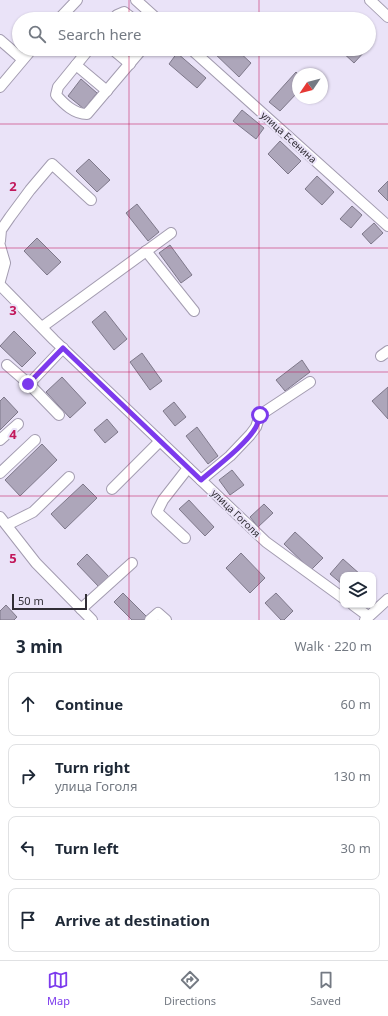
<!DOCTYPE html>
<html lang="en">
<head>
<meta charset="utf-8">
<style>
  body { margin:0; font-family:"Noto Sans",sans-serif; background:#f6f6f7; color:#1f2937 }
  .controls { position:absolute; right:12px; bottom:12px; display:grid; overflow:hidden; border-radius:8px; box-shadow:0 1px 3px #0004 }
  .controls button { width:36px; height:36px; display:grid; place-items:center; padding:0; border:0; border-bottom:1px solid #e0e1e3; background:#fff; color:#1f2937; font:20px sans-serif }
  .compass { position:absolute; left:292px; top:68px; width:36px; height:36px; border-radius:50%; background:#fff; box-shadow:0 1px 3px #0004; rotate:235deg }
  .scale { position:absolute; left:12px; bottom:10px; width:75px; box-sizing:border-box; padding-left:4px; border:2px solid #312e36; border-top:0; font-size:11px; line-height:14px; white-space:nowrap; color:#312e36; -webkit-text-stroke:3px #eae3f8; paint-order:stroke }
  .stop { position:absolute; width:12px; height:12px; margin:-9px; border:3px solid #7c3aed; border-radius:50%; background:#fff }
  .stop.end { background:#7c3aed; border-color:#fff; box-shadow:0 1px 4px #0008 }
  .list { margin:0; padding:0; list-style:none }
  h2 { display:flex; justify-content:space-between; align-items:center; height:52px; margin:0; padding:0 16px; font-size:17px }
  h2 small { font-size:13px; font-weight:400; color:#747a83 }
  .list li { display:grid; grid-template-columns:26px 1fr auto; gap:12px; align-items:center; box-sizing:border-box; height:64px; margin:0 8px 8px; padding:0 8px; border:1px solid #e0e1e3; border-radius:8px }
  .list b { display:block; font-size:15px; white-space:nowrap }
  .list p { margin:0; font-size:13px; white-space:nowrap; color:#747a83 }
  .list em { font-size:13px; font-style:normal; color:#747a83 }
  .icon { flex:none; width:22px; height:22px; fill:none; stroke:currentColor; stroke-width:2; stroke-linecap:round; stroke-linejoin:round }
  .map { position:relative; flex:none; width:388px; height:620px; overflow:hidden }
  .search { position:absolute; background:#fff; box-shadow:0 1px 3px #0004; left:12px; right:12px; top:12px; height:44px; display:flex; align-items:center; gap:10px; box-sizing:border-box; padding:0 14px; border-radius:22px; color:#747a83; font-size:15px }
  .sheet { height:340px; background:#fff }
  nav { display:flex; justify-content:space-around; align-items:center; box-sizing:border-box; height:56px; border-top:1px solid #e0e1e3; background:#fff; font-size:11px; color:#747a83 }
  nav a { display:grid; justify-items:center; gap:2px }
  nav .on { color:#7c3aed }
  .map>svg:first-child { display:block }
  .building { fill:#ada6ba; stroke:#7e788a }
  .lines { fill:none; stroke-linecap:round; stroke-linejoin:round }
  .minor-casing { stroke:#a39cb0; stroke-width:12 }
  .minor { stroke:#fff; stroke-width:10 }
  .route { stroke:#7c3aed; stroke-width:5 }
  .grid { fill:none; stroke:#c2185b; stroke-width:1; stroke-opacity:0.55 }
  .labels { text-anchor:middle; stroke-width:4; stroke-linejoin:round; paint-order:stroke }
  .street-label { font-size:10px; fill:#312e36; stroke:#eae3f8 }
  .grid-label { font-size:13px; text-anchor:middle; font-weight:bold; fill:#c2185b; stroke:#eae3f8; stroke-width:4; stroke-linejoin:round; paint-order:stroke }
</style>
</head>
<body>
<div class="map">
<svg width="388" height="620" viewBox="0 0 388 620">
  <rect width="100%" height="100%" fill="#eae3f8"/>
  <g class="building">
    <path d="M210,49H236L251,63L239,77Z"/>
    <path d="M339,49H365L366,50L354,63Z"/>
    <path d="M177,53L206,78L197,88L169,64Z"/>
    <path d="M296,72L298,74V92L280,111L269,102Z"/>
    <path d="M81,79L97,93L84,109L68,96Z"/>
    <path d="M242,110L264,128L256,139L233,121Z"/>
    <path d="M280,141L301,161L288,174L268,154Z"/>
    <path d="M89,159L110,180L97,192L76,171Z"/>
    <path d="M317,176L334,192L322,205L305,189Z"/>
    <path d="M388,181V201L378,191Z"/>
    <path d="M137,204L159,232L148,241L126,213Z"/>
    <path d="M352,206L362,215L351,228L340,219Z"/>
    <path d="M374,223L383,233L371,244L362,234Z"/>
    <path d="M37,238L61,262L47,275L24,251Z"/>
    <path d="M170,245L192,275L181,283L159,253Z"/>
    <path d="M105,311L127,339L114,350L92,322Z"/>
    <path d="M14,331L36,353L22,367L0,346Z"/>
    <path d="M142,353L162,381L150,390L130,362Z"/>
    <path d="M302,360L310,372L285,391L276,380Z"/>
    <path d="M62,377L86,403L70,418L46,392Z"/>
    <path d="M388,387V419L372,401Z"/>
    <path d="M4,397L18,412L0,430V401Z"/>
    <path d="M174,402L186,417L175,426L163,411Z"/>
    <path d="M107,419L118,432L105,443L94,430Z"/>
    <path d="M197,427L218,456L208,464L186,436Z"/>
    <path d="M42,444L57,460L20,496L5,480Z"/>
    <path d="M232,470L244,485L230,495L219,480Z"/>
    <path d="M83,484L97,498L65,529L51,514Z"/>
    <path d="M189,500L214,527L205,536L179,509Z"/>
    <path d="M264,504L273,513L258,527L250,517Z"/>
    <path d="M295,532L323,558L311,570L284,544Z"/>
    <path d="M241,553L265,578L250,593L226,568Z"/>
    <path d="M87,554L109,577L99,587L77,564Z"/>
    <path d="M343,559L361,575H343V585L330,574Z"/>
    <path d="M123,593L147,617L144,620H132L114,602Z"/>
    <path d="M276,593L293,611L284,620H281L265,603Z"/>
    <path d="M6,605L17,617L14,620H0V611Z"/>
  </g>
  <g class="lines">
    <g class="minor-casing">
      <g id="minor">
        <path d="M136,0L157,19"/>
        <path d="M370,0L388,17"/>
        <path d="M59,19L77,0"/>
        <path d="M113,19L117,15L124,12L133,19"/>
        <path d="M0,40L22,59"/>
        <path d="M89,49L58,87L56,95C64,104 74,114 87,114L142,49"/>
        <path d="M112,49L130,64"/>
        <path d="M191,49L388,226"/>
        <path d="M76,65L107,91"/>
        <path d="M0,87L32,49"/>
        <path d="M0,241L1,230L10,217L30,190L52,164L91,200"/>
        <path d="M0,246L5,263L0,281"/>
        <path d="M146,251L194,311"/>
        <path d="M0,285L54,340L266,542L343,598"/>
        <path d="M42,327L171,233"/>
        <path d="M381,356L388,351"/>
        <path d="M7,365L29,384L63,348"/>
        <path d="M29,384L59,415"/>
        <path d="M0,440L18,424"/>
        <path d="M0,473L35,440"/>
        <path d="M201,480L230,456L250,435L256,427L260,415L310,382"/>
        <path d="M112,489L160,441"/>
        <path d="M0,517L36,563L92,620"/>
        <path d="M7,525L33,512L69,477"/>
        <path d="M185,538L157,512L163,500L188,468"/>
        <path d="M353,605L368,616"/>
        <path d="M81,609L132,563"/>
        <path d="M150,620L158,613L166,620"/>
        <path d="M365,620L388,599"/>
      </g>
    </g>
    <use href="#minor" class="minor"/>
  </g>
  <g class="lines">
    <path class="route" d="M28,384L63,348L201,480C216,467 247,444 256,427C258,423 259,419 260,415"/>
  </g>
  <path class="grid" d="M129,0V19M259,0V19M129,49V620M259,49V620M0,124H388M0,248H388M0,372H388M0,496H388"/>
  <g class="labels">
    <g class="street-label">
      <text transform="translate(289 137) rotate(42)" y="4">улица Есенина</text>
      <text transform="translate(236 513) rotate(44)" y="4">улица Гоголя</text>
    </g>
  </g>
  <g class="grid-label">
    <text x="13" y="191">2</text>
    <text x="13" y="315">3</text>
    <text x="13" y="439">4</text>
    <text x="13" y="563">5</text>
  </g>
</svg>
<div class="controls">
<button><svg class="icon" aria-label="layers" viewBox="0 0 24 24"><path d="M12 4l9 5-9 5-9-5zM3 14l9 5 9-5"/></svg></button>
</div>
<svg class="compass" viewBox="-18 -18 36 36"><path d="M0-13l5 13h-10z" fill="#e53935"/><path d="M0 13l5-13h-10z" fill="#747a83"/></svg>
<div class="scale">50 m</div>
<div class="stop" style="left:260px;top:415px"></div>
<div class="stop end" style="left:28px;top:384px"></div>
<div class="search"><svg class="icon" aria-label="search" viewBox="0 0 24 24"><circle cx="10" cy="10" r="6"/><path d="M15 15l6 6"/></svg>Search here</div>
</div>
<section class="sheet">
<h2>3 min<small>Walk · 220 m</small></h2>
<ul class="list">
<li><svg class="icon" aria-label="ahead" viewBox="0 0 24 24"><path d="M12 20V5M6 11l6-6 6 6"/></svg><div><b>Continue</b></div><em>60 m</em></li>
<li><svg class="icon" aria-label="right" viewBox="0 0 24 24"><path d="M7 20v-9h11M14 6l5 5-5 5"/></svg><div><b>Turn right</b><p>улица Гоголя</p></div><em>130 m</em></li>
<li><svg class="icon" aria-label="left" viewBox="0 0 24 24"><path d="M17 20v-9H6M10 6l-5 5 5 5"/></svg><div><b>Turn left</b></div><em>30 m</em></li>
<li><svg class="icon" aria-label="arrive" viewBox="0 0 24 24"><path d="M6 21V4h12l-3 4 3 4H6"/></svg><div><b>Arrive at destination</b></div></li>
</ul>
</section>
<nav>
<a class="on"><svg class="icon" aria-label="map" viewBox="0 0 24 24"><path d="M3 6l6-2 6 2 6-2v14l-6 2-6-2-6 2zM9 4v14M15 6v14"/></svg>Map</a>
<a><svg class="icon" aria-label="directions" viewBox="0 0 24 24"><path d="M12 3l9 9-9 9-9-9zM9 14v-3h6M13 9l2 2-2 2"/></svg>Directions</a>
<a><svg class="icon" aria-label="saved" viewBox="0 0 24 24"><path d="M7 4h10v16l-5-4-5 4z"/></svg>Saved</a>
</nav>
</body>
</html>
